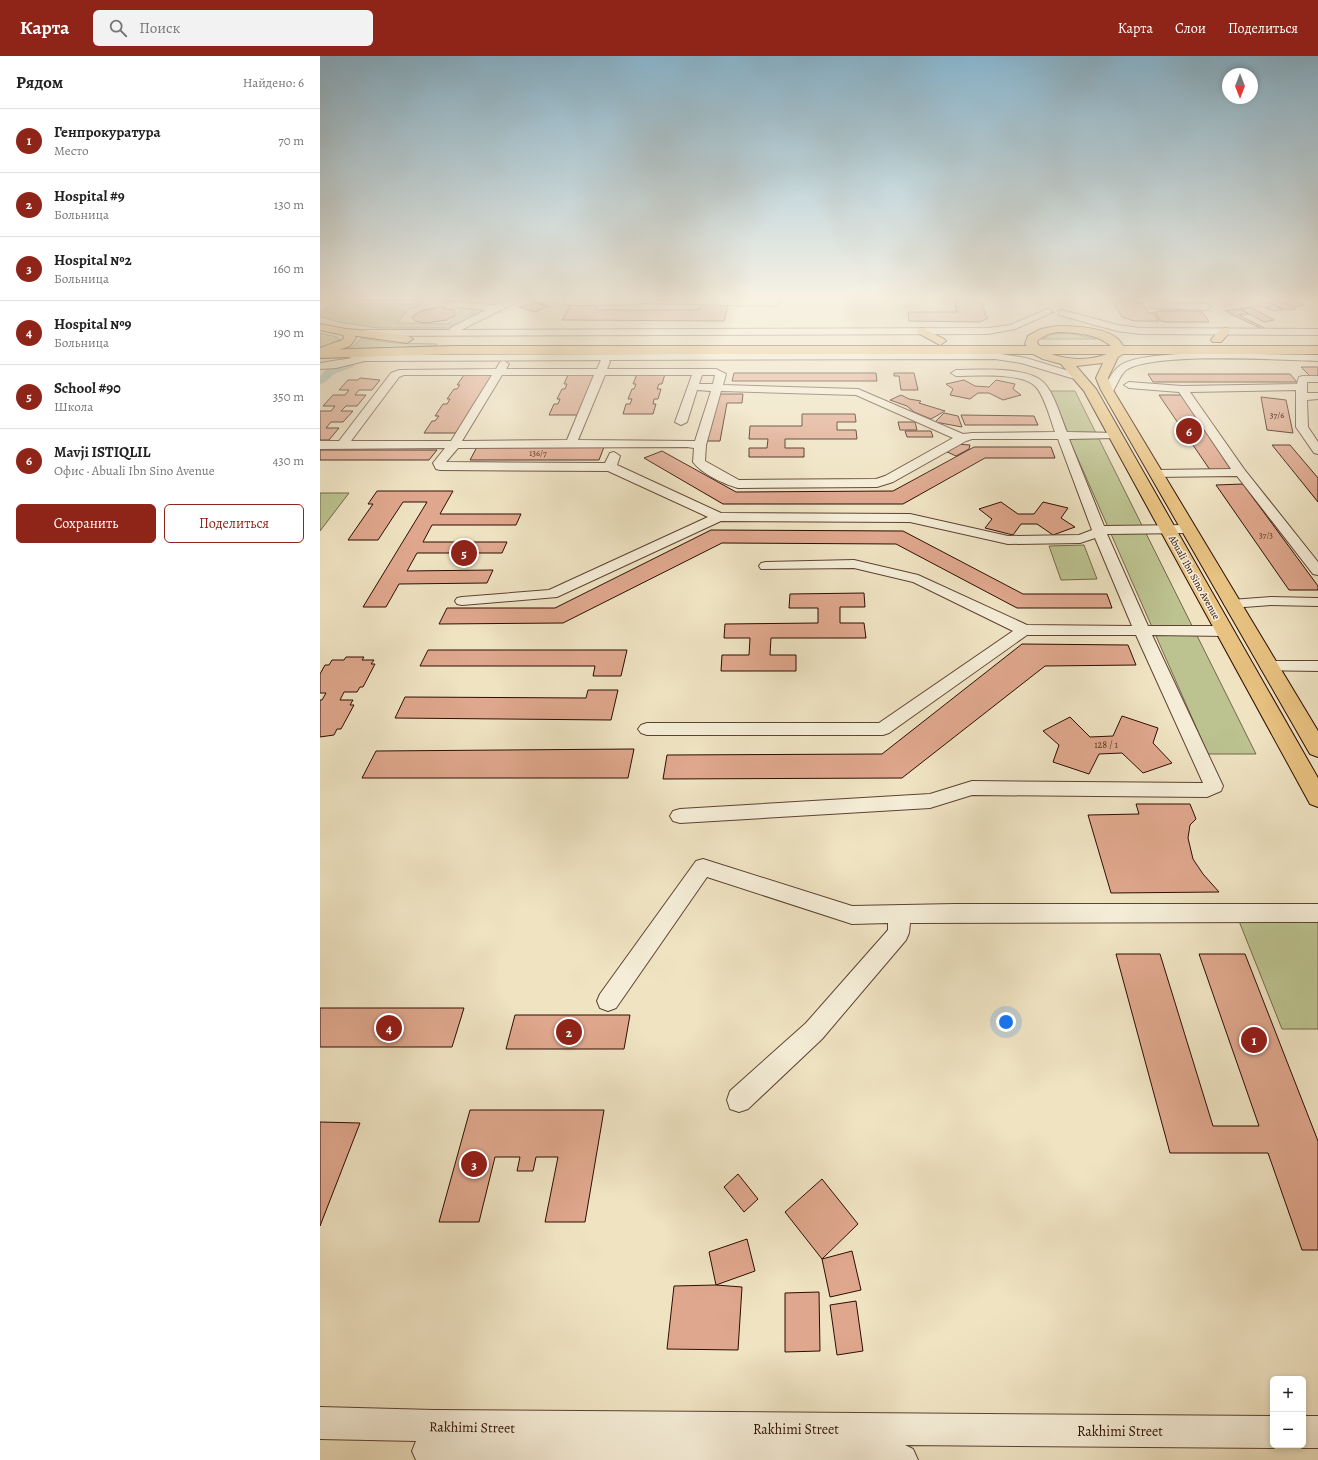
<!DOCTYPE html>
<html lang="ru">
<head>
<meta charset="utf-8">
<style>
  body { margin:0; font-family:Alegreya,serif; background:#f2f2f2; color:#222 }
  .controls { position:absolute; right:12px; bottom:12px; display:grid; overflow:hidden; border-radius:6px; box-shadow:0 2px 6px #0003 }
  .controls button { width:36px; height:36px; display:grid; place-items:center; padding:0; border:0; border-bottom:1px solid #e0e0e0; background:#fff; color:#222; font:20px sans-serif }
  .compass { position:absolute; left:902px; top:12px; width:36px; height:36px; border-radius:50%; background:#fff; box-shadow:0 2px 6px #0003; rotate:180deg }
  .you { position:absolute; left:686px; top:966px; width:14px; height:14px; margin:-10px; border:3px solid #fff; border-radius:50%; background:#1a73e8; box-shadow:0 0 0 6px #1a73e833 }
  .badge { display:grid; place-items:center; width:26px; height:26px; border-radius:50%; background:#8f2418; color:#fff; font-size:13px; font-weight:700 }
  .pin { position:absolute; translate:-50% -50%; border:2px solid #fff; box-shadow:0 1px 4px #0006 }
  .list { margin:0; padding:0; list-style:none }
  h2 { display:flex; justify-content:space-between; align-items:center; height:52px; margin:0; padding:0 16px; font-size:17px }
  h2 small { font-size:13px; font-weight:400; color:#767676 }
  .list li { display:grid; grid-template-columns:26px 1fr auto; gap:12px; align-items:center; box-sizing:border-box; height:64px; padding:0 16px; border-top:1px solid #e0e0e0 }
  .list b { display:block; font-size:15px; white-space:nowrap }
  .list p { margin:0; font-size:13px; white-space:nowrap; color:#767676 }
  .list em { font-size:13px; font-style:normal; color:#767676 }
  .actions { display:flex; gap:8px; padding:12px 16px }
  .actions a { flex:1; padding:9px 0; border:1px solid #8f2418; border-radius:6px; text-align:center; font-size:14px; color:#8f2418 }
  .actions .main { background:#8f2418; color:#fff }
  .icon { flex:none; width:22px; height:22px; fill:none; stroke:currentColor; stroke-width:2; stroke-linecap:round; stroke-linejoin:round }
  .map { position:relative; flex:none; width:998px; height:1404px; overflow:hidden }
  header { display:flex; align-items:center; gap:24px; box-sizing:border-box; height:56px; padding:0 20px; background:#8f2418; color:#fff }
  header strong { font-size:19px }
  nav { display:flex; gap:22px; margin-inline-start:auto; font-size:14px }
  .search { width:280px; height:36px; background:#f2f2f2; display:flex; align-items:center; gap:10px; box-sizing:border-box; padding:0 14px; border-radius:6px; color:#767676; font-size:15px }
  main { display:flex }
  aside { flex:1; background:#fff }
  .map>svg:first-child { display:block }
  .green { fill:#bcc390; stroke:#756849 }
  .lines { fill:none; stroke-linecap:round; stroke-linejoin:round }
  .canal { fill:#9abeb2; fill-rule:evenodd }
  .building { fill:#dfa78d; stroke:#2e0d02 }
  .minor-casing { stroke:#5e4232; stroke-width:2 }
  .major-casing { stroke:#2e0d02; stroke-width:2 }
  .highway-casing { stroke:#2e0d02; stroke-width:2 }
  .minor { fill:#f5edd7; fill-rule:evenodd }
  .major { fill:#e8c281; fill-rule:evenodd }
  .highway { fill:#e8c281; fill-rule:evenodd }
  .labels { text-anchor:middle; stroke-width:3.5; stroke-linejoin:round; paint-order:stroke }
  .far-number-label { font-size:9px; fill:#5a3425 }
  .far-street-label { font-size:10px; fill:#2e0d02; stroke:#f5edd7 }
  .number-label { font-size:10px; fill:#5a3425 }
  .near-street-label { font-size:14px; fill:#2e0d02; stroke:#f5edd7 }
</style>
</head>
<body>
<header>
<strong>Карта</strong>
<div class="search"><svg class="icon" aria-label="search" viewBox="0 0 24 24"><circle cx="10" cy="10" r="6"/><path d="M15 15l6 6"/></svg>Поиск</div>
<nav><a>Карта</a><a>Слои</a><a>Поделиться</a></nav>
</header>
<main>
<aside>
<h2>Рядом<small>Найдено: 6</small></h2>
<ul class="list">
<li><span class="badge">1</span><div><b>Генпрокуратура</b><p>Место</p></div><em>70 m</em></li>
<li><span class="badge">2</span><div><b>Hospital #9</b><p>Больница</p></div><em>130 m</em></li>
<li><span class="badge">3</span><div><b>Hospital №2</b><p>Больница</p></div><em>160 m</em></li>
<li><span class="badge">4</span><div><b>Hospital №9</b><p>Больница</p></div><em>190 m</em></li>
<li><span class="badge">5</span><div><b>School #90</b><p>Школа</p></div><em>350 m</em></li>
<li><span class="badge">6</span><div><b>Mavji ISTIQLIL</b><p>Офис · Abuali Ibn Sino Avenue</p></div><em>430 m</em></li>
</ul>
<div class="actions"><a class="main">Сохранить</a><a>Поделиться</a></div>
</aside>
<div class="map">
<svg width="998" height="1404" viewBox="0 0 998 1404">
  <rect width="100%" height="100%" fill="#efe3c2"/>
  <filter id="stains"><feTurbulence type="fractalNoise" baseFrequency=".005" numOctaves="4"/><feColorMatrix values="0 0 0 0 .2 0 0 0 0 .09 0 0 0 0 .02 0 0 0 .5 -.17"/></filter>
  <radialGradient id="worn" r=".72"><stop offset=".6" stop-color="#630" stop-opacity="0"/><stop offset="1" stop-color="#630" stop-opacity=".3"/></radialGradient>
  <g class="green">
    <path d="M16,244H33L30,248H101L99,251L89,253L77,267L128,268L142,252L171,253L129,272H59L23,267L1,261V257Z"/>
    <path d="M0,277L17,281L20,284L16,289L0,293Z"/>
    <path d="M750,277L776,283H722L733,278Z"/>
    <path d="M41,282L73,287L117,288L116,290L26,294L34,290Z"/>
    <path d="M728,335H755L936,698H888Z"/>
    <path d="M0,437H29L0,475Z"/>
    <path d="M764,489L777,523L741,524L729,490Z"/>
    <path d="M919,865H998V973H962Z"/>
  </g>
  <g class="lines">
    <g class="canal">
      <path d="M174,244H185L129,276H123L121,274Z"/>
      <path d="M29,306L34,309L33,311L14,318L4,327L0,328V320L6,314Z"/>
    </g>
  </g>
  <g class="building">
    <path d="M38,244H151L129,245L123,252L134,254L135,259L127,264L106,267L95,265L92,261L103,254L116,252L122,245Z"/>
    <path d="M634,244H659L661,248H663V254H665V259L668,262L660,266L589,265L588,256H637Z"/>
    <path d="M959,245L976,253L967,254L950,247Z"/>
    <path d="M973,245L984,249L976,251L965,247Z"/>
    <path d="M793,246H821L829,257H834L839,265H814L802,261Z"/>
    <path d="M216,247L228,250L215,256L199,251Z"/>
    <path d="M252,247H278L275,254H379L381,248H408L404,265L242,264Z"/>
    <path d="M954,249L963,254L954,255L945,251Z"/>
    <path d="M930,251L954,264L944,266L920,253Z"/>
    <path d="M919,253L929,258L919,259L946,273H942L905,255Z"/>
    <path d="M837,255H880L884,258L889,266H845L841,265L835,256H838Z"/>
    <path d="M981,311H998V320H990Z"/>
    <path d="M414,317H556L557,325H412Z"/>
    <path d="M574,317H594L598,334H581L579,320H574Z"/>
    <path d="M317,318H345L342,328H339L337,333H341L338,343H334L333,348H336L333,358H303L306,348H310L312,343H308L312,333H314L316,328H313Z"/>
    <path d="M828,318H970L977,326H833Z"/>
    <path d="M144,319H176L140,377H104L112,365H115L119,360H115L123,348H127L130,343H127L134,333H137L140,329H137Z"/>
    <path d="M248,319H278L267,343H264L262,348H265L261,359H229L234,348H238L240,343H237L242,333H245L247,328H244Z"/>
    <path d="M40,322L60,324L52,334H39L35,339H46L37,350H26L21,355H33L23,366H11L6,372H19L9,384H0V355H11L15,350H3L13,339H25L29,334H19L28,324H38Z"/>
    <path d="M644,324L655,330L669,331L676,324L695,328L693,333L701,339L683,344L669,337H658L650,343L630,339L633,333L626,328Z"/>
    <path d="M396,338H423L422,347H407L400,385H387Z"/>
    <path d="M581,339L589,343L601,345L599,347L625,355L611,363L594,356L587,350L570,344Z"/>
    <path d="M839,339H861L915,413L890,414Z"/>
    <path d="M941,341L966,344L973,377L947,374Z"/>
    <path d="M624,357L638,360L642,371L615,366Z"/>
    <path d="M482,358H535L536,366H517V374H536L537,383H465V392H484V401H429V392H447L448,383H429L430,370H482Z"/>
    <path d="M641,359L714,360L718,369H645Z"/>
    <path d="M578,366H595L597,374H580Z"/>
    <path d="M585,375H611L613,381H587Z"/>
    <path d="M634,388L650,389L649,393L636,400L623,394Z"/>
    <path d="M952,389H970L998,422V446Z"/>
    <path d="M157,391H284L279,404H150Z"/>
    <path d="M654,391H731L735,402H665L583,448H403L324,402L342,395L416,436L573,435Z"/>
    <path d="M0,394H117L109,404H0Z"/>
    <path d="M923,428L998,530V534H969L896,429Z"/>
    <path d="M57,435H133L120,458H201L196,469H112L103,486H187L182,497H97L87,515L173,514L167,527L79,528L66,551H43L107,446H83L58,484H28L53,448H48Z"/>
    <path d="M681,446L698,458H714L723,446L748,452L741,462L755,471L733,479L717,468H701L693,479L665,472L672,463L659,453Z"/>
    <path d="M391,474L583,475L703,538H787L792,552H697L576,488L402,487L243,567L119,568L127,552H235Z"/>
    <path d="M544,537L545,551H520V567H544L546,582H451L450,599H476V615H401L402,599H429L430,582H404L405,568L498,567V552H469L470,538Z"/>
    <path d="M702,588L808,589L816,609L725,610L582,722L343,723L347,699L562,698Z"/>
    <path d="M108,594H307L301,620H273L275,610H100Z"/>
    <path d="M26,601H44L42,604H54L51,608H55L43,631H40L37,636H24L20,644H33L30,649H34L21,673H17L14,679L0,681V644H2L6,637H0V618L5,609H9L12,604H24Z"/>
    <path d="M268,634H298L291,664L75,662L85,641L266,642Z"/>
    <path d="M802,660L838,672L833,687L852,707L823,717L802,697L779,698L769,718L733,706L739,689L723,675L750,661L770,681L793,680Z"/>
    <path d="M314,693L308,722H42L56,695Z"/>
    <path d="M816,748H870L876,763L870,769L868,782L873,803L883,818L899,836L791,837L768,759L819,758Z"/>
    <path d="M796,898H840L893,1070H939L879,898H925L998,1085V1194H982L948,1097H850Z"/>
    <path d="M0,952H144L132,991H0Z"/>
    <path d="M195,959H310L304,993H186Z"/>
    <path d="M150,1054H284L265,1166H225L238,1101H216L213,1115H197L200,1101H175L159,1166H119Z"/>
    <path d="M0,1066L40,1067L0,1170Z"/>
    <path d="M418,1118L438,1143L424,1156L404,1131Z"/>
    <path d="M502,1123L538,1168L502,1203L465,1156Z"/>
    <path d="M427,1183L435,1215L396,1229L389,1196Z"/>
    <path d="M532,1195L541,1234L510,1241L502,1203Z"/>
    <path d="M396,1229L422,1231L418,1294L347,1293L354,1230Z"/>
    <path d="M499,1236L500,1295L465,1296V1237Z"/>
    <path d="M536,1245L543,1295L517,1299L510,1249Z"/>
  </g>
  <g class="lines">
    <g class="minor-casing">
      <g id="minor">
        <path d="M188,244H201L141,274L668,272L690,269L725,254L728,253L733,256L695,273L668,278L44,280L39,277L44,274H129L132,271L166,254L135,251L131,248L132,246L175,249Z"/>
        <path d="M244,244H455L461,247L457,250L321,247L304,249H247L244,248Z"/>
        <path d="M833,247L887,248L891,251L887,254L830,252V248Z"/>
        <path d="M742,254L798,269L820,272L998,273V279L820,278L797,275L739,259V255Z"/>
        <path d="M23,294L44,299L675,297L706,302L762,319L763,321L762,323L758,324L701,307L675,303L289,304L290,306L287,313H396L406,318L403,329L538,333L643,378L652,377L735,376C731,365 724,338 715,330C700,316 656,320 636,320L631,317L636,314C658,314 706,310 723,326C734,336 741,362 747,376L800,377L802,379L800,381L796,382L749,383L784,470L868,469L873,470L875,473L873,476L868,477L787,478L828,570H905L910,572L913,575L910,578L905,580L832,579L903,730L901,735L887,741L652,739L610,752L360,767L353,765L350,760L353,755L360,753L610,738L652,725L883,727L816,579H707L569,677L563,679H327L321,677L318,673L321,669L327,667H559L693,575L593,526L534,512L441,513L439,510L441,507L446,506L534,504L598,519L707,569L812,570L775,482L760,487L688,488L590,466L401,465L237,541L142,549L137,548L135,545L137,542L142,541L229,534L388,461L288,415L120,414L116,413L113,407L125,392L0,393V385H19L71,317L79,314L176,313L180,306L184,305L189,308L186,313H277L281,304L45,305L16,312L0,313V307L32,302L20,299L18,297ZM84,319H172L131,385H31L79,321ZM182,319H274L247,384L142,385ZM285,319H372L355,366L361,369L367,366L377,334L391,335L375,385L258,384ZM382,319H395L393,328H379ZM401,335L536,339L633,382L565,420L556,423L419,424L385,405L386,389ZM652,383H738L772,474L759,479L688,480L590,458L401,457L297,409L300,400L294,396L290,397L285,407L126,406L138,392L367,391L374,392L373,406C382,418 404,428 418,432L557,431L573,426L646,385Z"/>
        <path d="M872,297L998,299V305C960,304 834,296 806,314C800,319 796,331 792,337L788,338L783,335C787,327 791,317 798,311C812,299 853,299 872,297Z"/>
        <path d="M983,320H998V326H987V337H998V343L987,344L988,371L998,386V398L994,397L976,371V334L870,336L924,413L998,506V519L993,518L917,420L832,421L830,418L832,415L836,414L911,413L859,336L809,332L804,329L809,326L862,330L977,328L979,321Z"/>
        <path d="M951,541L998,542V550L951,549L911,552L906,551L904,548L906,545L911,544Z"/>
        <path d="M948,605H998V615L942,614L940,610L942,606Z"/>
        <path d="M383,803L532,850L635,848H998V866L590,867L589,877L586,884L502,983L428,1053L419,1056L410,1053L407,1044L410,1035L486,967L568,874V867L532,868L387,821L296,952L288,955L280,952L277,945L280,938L376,805Z"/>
        <path d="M0,1351L114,1354L953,1360V1389H960L953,1392L585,1389L593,1393L598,1404H96L92,1395L96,1385L0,1383Z"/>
        <path d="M983,1360H998V1392H983L976,1389H983Z"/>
      </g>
    </g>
    <g class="major-casing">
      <g id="major">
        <path d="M737,270C755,270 795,271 803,290H998V298H803L798,301L788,322L793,334L998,675V701L990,698L781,334L776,322L783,307L756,310L776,333L998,722V751L990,748L764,335L741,308L723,303L713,298H133L0,302V294L133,290H707L705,288L708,280L721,273ZM737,276C756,277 776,277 791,290H720L717,287L718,284L728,278ZM731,298H787C770,305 747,304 731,298Z"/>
        <path d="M602,272L624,283L626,285L620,289L598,277L596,275L598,273Z"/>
        <path d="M905,272L909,273L911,275L901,286H893L891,284C895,279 899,273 905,272Z"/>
        <path d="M27,273L87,279L93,283L87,287L23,278L21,276Z"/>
      </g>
    </g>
    <g class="highway-casing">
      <path id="highway" d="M0,268L31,274L36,282L30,290L0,300V292L22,284L24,282L23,279L0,274Z"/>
    </g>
    <use href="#minor" class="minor"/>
    <use href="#major" class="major"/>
    <use href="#highway" class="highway"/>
  </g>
  <linearGradient id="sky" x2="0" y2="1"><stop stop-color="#89b8d2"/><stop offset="0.55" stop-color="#f8f2e4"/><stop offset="1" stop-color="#f8f2e4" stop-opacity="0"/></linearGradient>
  <rect width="998" height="441" fill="url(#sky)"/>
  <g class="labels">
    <g class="far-number-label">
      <text x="957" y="362">37/6</text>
      <text x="218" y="400">136/7</text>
      <text x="946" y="482">37/3</text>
    </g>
    <g class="far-street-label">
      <text transform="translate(875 521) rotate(61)" y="4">Abuali Ibn Sino Avenue</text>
    </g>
    <g class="number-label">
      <text x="786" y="692">128 / 1</text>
    </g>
    <g class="near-street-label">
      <text transform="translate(152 1371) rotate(1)" y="5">Rakhimi Street</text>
      <text x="476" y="1378">Rakhimi Street</text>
      <text x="800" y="1380">Rakhimi Street</text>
    </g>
  </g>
  <rect width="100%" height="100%" filter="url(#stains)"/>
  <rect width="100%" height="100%" fill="url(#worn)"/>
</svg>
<div class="controls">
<button>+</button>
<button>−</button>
</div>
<svg class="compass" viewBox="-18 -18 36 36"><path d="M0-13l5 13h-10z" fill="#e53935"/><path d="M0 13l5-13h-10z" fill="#767676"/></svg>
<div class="you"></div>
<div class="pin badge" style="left:934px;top:984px">1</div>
<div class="pin badge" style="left:249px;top:976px">2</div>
<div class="pin badge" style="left:154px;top:1108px">3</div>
<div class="pin badge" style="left:69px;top:972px">4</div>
<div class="pin badge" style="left:144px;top:497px">5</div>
<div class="pin badge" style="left:869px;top:375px">6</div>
</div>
</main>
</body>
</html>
